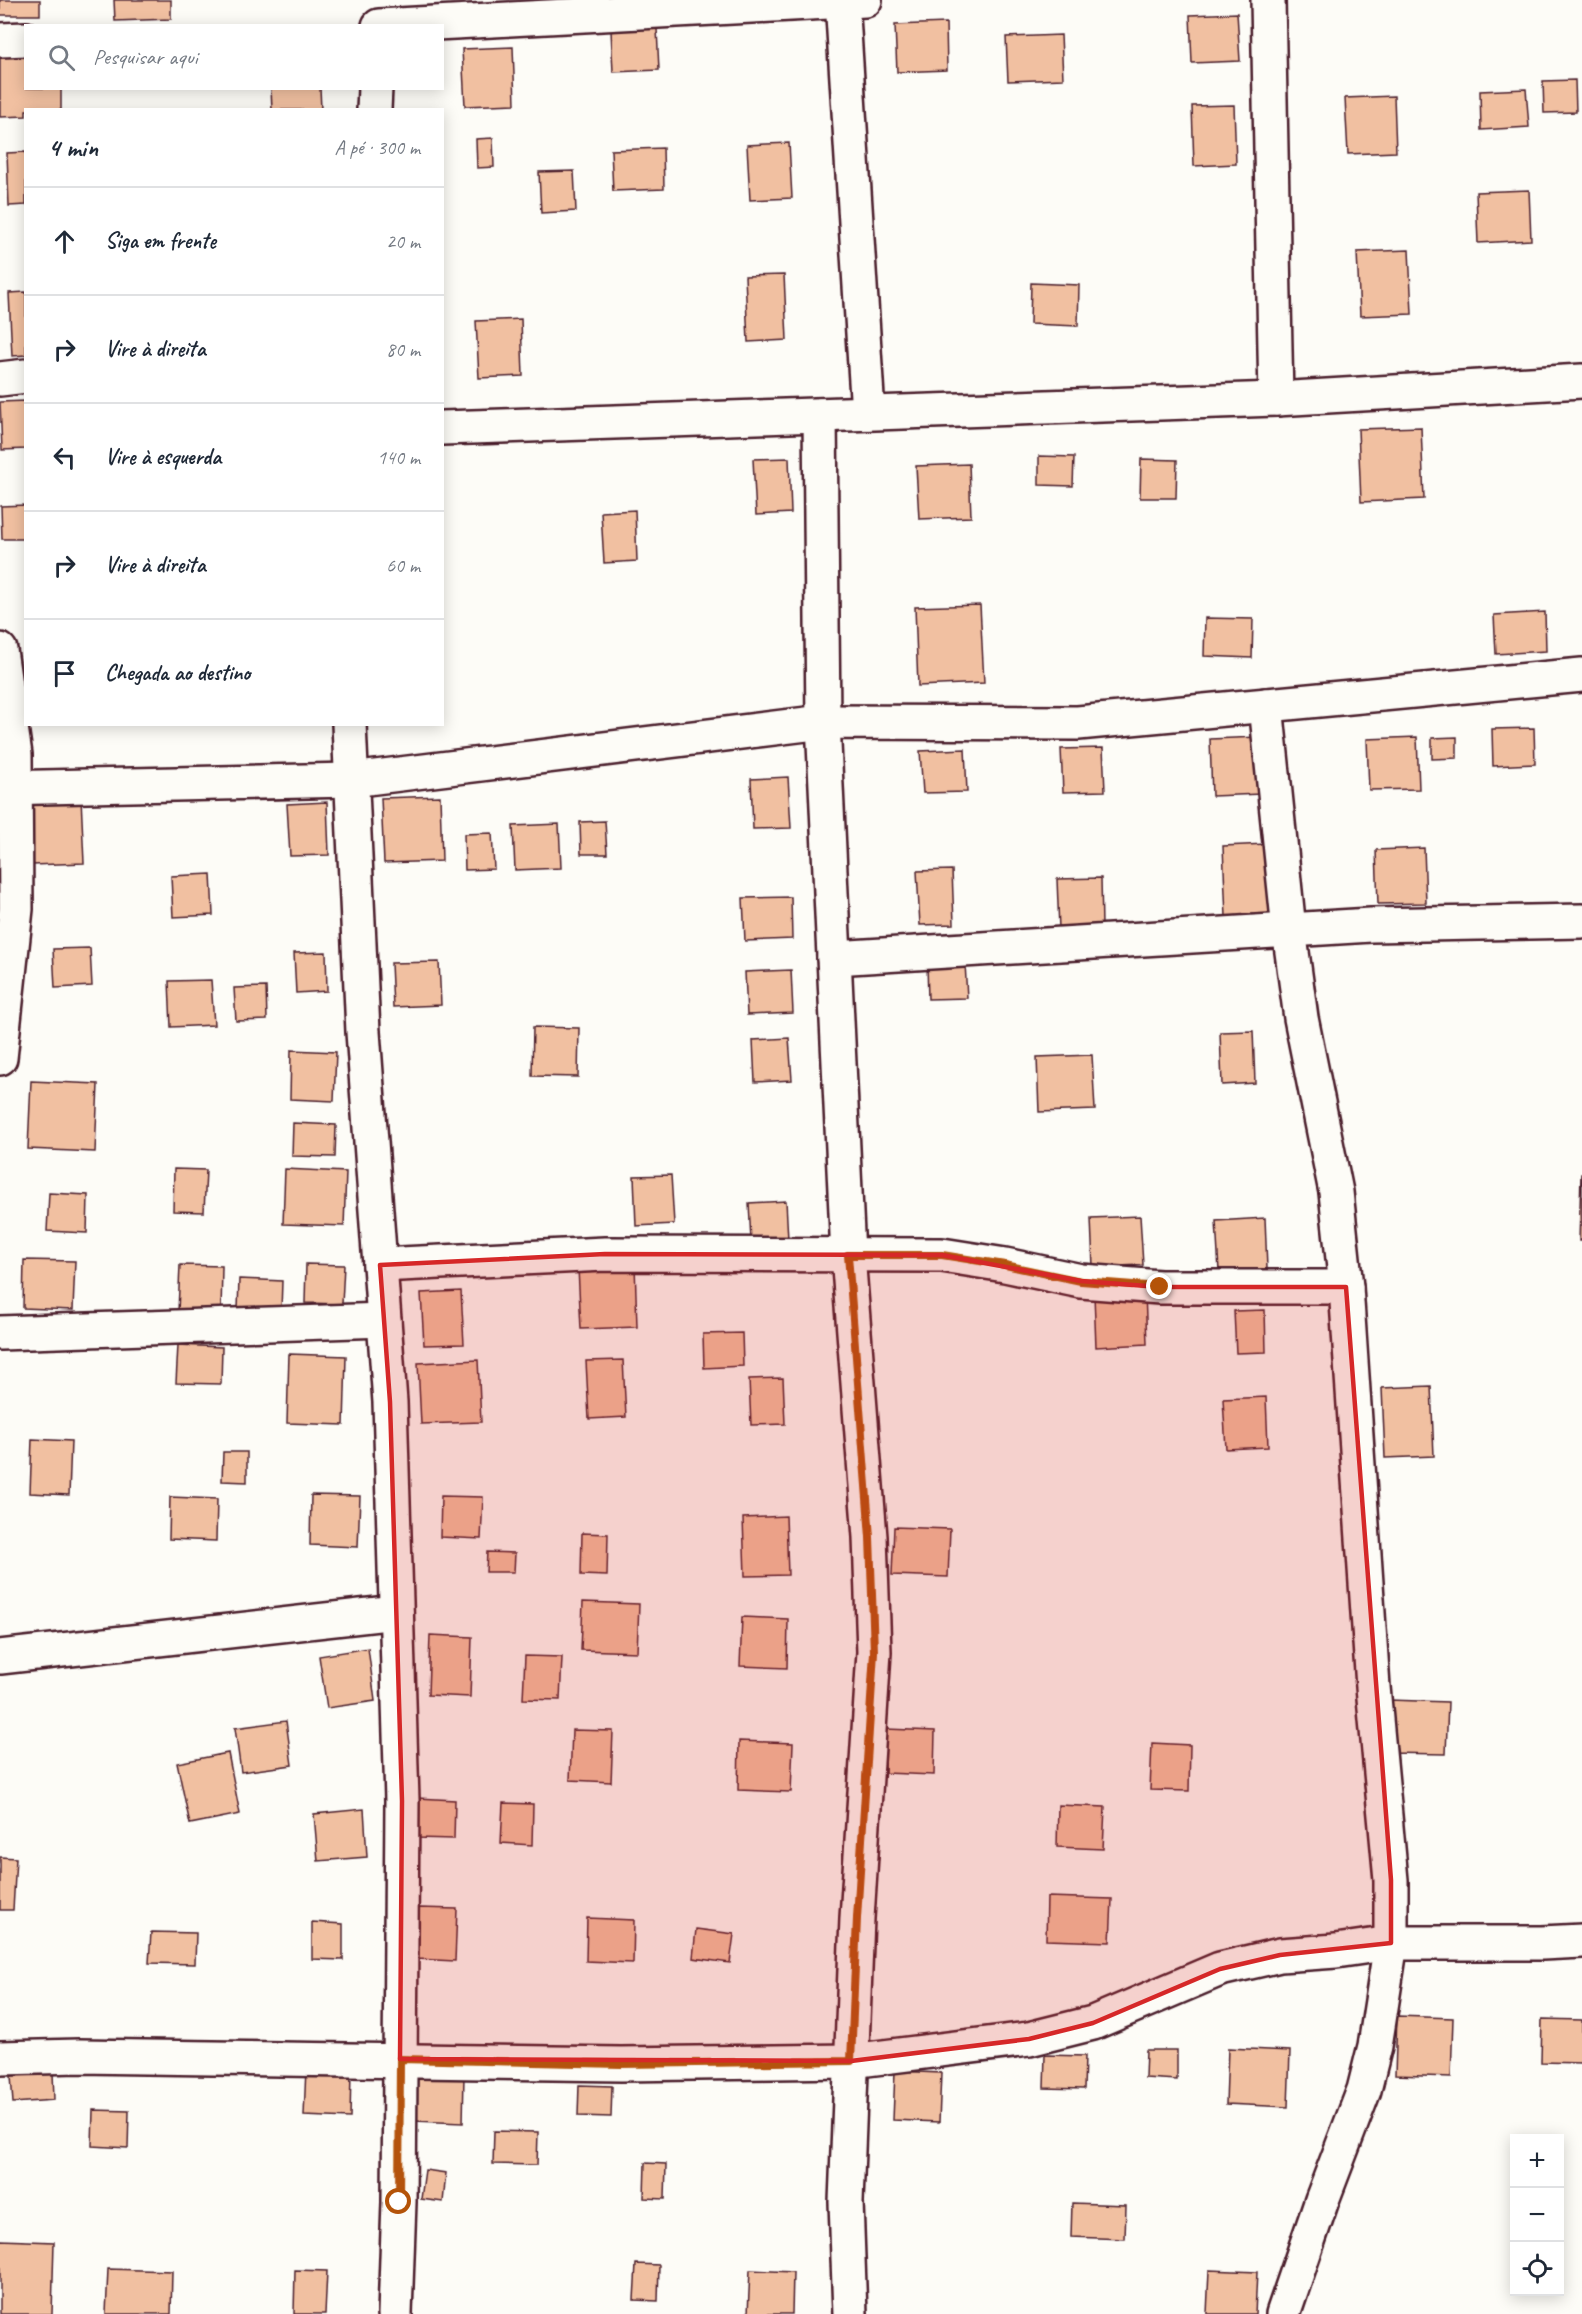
<!DOCTYPE html>
<html lang="pt">
<head>
<meta charset="utf-8">
<style>
  body { margin:0; font-family:Caveat,sans-serif; background:#f6f6f7; color:#1f2937 }
  .controls { position:absolute; right:18px; bottom:18px; display:grid; overflow:hidden; border-radius:0px; box-shadow:0 3px 15px #0003 }
  .controls button { width:54px; height:54px; display:grid; place-items:center; padding:0; border:0; border-bottom:2px solid #e0e1e3; background:#fff; color:#1f2937; font:30px sans-serif }
  .stop { position:absolute; width:18px; height:18px; margin:-14px; border:4px solid #b45309; border-radius:50%; background:#fff }
  .stop.end { background:#b45309; border-color:#fff; box-shadow:0 2px 6px #0008 }
  .list { margin:0; padding:0; list-style:none }
  h2 { display:flex; justify-content:space-between; align-items:center; height:78px; margin:0; padding:0 24px; font-size:26px }
  h2 small { font-size:20px; font-weight:400; color:#747a83 }
  .list li { display:grid; grid-template-columns:39px 1fr auto; gap:18px; align-items:center; box-sizing:border-box; height:108px; padding:0 24px; border-top:2px solid #e0e1e3 }
  .list b { display:block; font-size:22px; white-space:nowrap }
  .list em { font-size:20px; font-style:normal; color:#747a83 }
  .icon { flex:none; width:33px; height:33px; fill:none; stroke:currentColor; stroke-width:2; stroke-linecap:round; stroke-linejoin:round }
  .map { position:relative; flex:none; width:1582px; height:2314px; overflow:hidden }
  .search { position:absolute; background:#fff; box-shadow:0 3px 15px #0003; left:24px; top:24px; width:420px; height:66px; display:flex; align-items:center; gap:15px; box-sizing:border-box; padding:0 21px; border-radius:0px; color:#747a83; font-size:22px }
  .panel { position:absolute; background:#fff; box-shadow:0 3px 15px #0003; left:24px; top:108px; width:420px; height:618px; border-radius:0px }
  .map>svg:first-child { display:block }
  .building { fill:#f1c0a1; stroke:#4a1f2b; stroke-width:1.5 }
  .lines { fill:none; stroke-linecap:round; stroke-linejoin:round }
  .street-casing { stroke:#4a1f2b; stroke-width:38 }
  .street { stroke:#fdfcf7; stroke-width:33 }
  .route { stroke:#b45309; stroke-width:8 }
  .marked { fill:#d62828; fill-opacity:0.2; stroke:#d62828; stroke-width:4.5; stroke-linejoin:round }
</style>
</head>
<body>
<div class="map">
<svg width="1582" height="2314" viewBox="0 0 1582 2314">
  <rect width="100%" height="100%" fill="#fdfcf7"/>
  <filter id="ink" filterUnits="userSpaceOnUse"><feTurbulence type="fractalNoise" baseFrequency=".0167" numOctaves="2"/><feDisplacementMap in="SourceGraphic" scale="12" xChannelSelector="R" yChannelSelector="G"/><feConvolveMatrix kernelMatrix="1 2 1 2 8 2 1 2 1" color-interpolation-filters="sRGB"/></filter>
  <g filter="url(#ink)">
    <g class="building">
      <rect x="0" y="0" width="40" height="15"/>
      <path d="M114,0H171V19L115,21Z"/>
      <path d="M1237,13L1240,61L1192,63L1190,15Z"/>
      <path d="M946,23L947,70L897,72L895,25Z"/>
      <path d="M657,29L659,70L613,72L611,30Z"/>
      <path d="M1061,35L1063,79L1008,81L1006,37Z"/>
      <path d="M513,47L515,104L465,106L462,49Z"/>
      <path d="M26,50V88H61V110H26V116L0,117V51Z"/>
      <path d="M1575,80L1576,112L1544,113L1543,81Z"/>
      <path d="M271,88H320L321,110H272Z"/>
      <path d="M1526,89L1529,127L1481,130L1480,91Z"/>
      <path d="M1394,96L1396,152L1348,154L1345,98Z"/>
      <path d="M1234,105L1236,164L1194,166L1192,106Z"/>
      <path d="M493,138L494,167L477,168L476,139Z"/>
      <path d="M789,143L792,198L750,200L747,145Z"/>
      <path d="M663,148L664,189L613,191L611,150Z"/>
      <path d="M26,152V205L9,206L7,153Z"/>
      <path d="M574,171L576,211L541,213L539,172Z"/>
      <path d="M1529,190L1531,240L1478,243L1476,192Z"/>
      <path d="M1409,250L1412,314L1360,316L1357,252Z"/>
      <path d="M784,275L787,340L748,342L745,276Z"/>
      <path d="M1031,283L1079,285L1078,326L1030,324Z"/>
      <path d="M26,292V355L12,356L9,293Z"/>
      <path d="M521,319L523,376L479,378L476,321Z"/>
      <path d="M26,401V449L2,450L0,402Z"/>
      <path d="M1421,427L1424,499L1361,502L1358,429Z"/>
      <path d="M1039,456L1074,457L1073,486L1039,485Z"/>
      <path d="M789,458L791,513L756,515L753,459Z"/>
      <path d="M1141,459L1177,460L1176,498H1140Z"/>
      <path d="M969,464L971,517L919,519L916,466Z"/>
      <path d="M26,505V539H2L1,506Z"/>
      <path d="M635,510L637,561L604,563L601,512Z"/>
      <path d="M980,605L984,683L918,686L915,607Z"/>
      <path d="M1545,612L1546,651L1496,654L1494,615Z"/>
      <path d="M1205,618L1253,619L1252,658L1204,656Z"/>
      <path d="M1534,728L1535,764L1493,766L1492,729Z"/>
      <path d="M1259,737L1261,794L1212,796L1210,739Z"/>
      <path d="M1417,737L1419,789L1369,790L1367,739Z"/>
      <path d="M1457,737V758L1432,759V738Z"/>
      <path d="M1103,748L1105,791L1063,792L1061,749Z"/>
      <path d="M965,749L967,792L923,793L920,751Z"/>
      <path d="M788,777L791,828L753,829L751,779Z"/>
      <path d="M440,796L442,861L384,863L381,798Z"/>
      <path d="M81,798L84,863L32,865L29,801Z"/>
      <path d="M327,802L329,855L290,856L287,804Z"/>
      <path d="M605,821L607,854H581L580,822Z"/>
      <path d="M559,824L561,868L515,870L513,826Z"/>
      <path d="M492,833L494,869L465,870L464,834Z"/>
      <path d="M1267,844L1270,915L1226,917L1223,846Z"/>
      <path d="M1424,848L1426,903L1378,904L1376,850Z"/>
      <path d="M952,870L954,924L920,925L917,871Z"/>
      <path d="M211,874L213,915L173,917L171,876Z"/>
      <path d="M1101,878L1102,927L1059,929L1057,879Z"/>
      <path d="M791,897L792,939L745,941L743,898Z"/>
      <path d="M90,948L92,986L55,988L53,949Z"/>
      <path d="M326,952L327,991L296,993L294,953Z"/>
      <path d="M439,962L441,1005L393,1007L391,963Z"/>
      <path d="M965,963L967,998L928,999L927,964Z"/>
      <path d="M791,970L793,1013L747,1015L745,972Z"/>
      <path d="M211,980L214,1025L171,1027L169,981Z"/>
      <path d="M266,987L267,1020L236,1021L234,988Z"/>
      <path d="M533,1027L579,1028L578,1077L532,1076Z"/>
      <path d="M1253,1031L1255,1083L1222,1085L1220,1032Z"/>
      <path d="M789,1038L792,1080L755,1082L753,1040Z"/>
      <path d="M291,1050L336,1052L334,1101L290,1099Z"/>
      <path d="M1092,1055L1095,1110L1039,1112L1037,1057Z"/>
      <path d="M31,1081L98,1084L95,1152L28,1149Z"/>
      <path d="M293,1123L336,1125L335,1157L292,1156Z"/>
      <path d="M174,1169L206,1170L204,1212L173,1211Z"/>
      <path d="M285,1169L346,1172L344,1226L283,1224Z"/>
      <path d="M1581,1174H1582V1241H1579Z"/>
      <path d="M671,1175L674,1224L636,1226L634,1176Z"/>
      <path d="M49,1193L88,1195L87,1233L47,1231Z"/>
      <path d="M786,1201L788,1240L751,1241L749,1203Z"/>
      <path d="M1140,1216L1143,1265L1093,1267L1091,1218Z"/>
      <path d="M1265,1218L1267,1269L1219,1271L1216,1221Z"/>
      <path d="M24,1260L75,1261L73,1310L23,1308Z"/>
      <path d="M306,1264L344,1265L342,1304L305,1303Z"/>
      <path d="M180,1265L222,1266L221,1313L178,1312Z"/>
      <path d="M635,1265L637,1327L581,1329L578,1268Z"/>
      <path d="M239,1279L282,1281L281,1311L238,1310Z"/>
      <path d="M461,1291L464,1344L424,1345L421,1293Z"/>
      <path d="M1145,1293L1147,1344L1096,1347L1094,1295Z"/>
      <path d="M1265,1310L1266,1352L1236,1353L1234,1311Z"/>
      <path d="M742,1333L743,1366L704,1368L703,1334Z"/>
      <path d="M178,1345L222,1347L221,1384L176,1383Z"/>
      <path d="M289,1354L346,1356L344,1425L287,1423Z"/>
      <path d="M478,1360L481,1422L421,1424L418,1363Z"/>
      <path d="M623,1360L626,1417L589,1419L586,1361Z"/>
      <path d="M783,1378L785,1424L751,1425L749,1379Z"/>
      <path d="M1431,1386L1434,1456L1385,1458L1382,1388Z"/>
      <path d="M1266,1397L1268,1447L1226,1449L1223,1399Z"/>
      <path d="M32,1439L71,1441L69,1495L30,1493Z"/>
      <path d="M223,1452H247V1482L222,1481Z"/>
      <path d="M311,1495L360,1496L358,1547L310,1545Z"/>
      <path d="M441,1496L483,1497L481,1539L440,1537Z"/>
      <path d="M170,1497L217,1499L216,1541L169,1539Z"/>
      <path d="M786,1516L788,1575L745,1576L743,1518Z"/>
      <path d="M894,1527L950,1529L948,1577L892,1575Z"/>
      <path d="M582,1533L608,1534L607,1576L581,1575Z"/>
      <path d="M487,1552L515,1553L514,1572H486Z"/>
      <path d="M583,1602L639,1604L637,1652L581,1650Z"/>
      <path d="M742,1617L788,1619L787,1668L740,1666Z"/>
      <path d="M430,1635L472,1637L470,1697L428,1695Z"/>
      <path d="M368,1648L375,1701L327,1708L319,1656Z"/>
      <path d="M525,1656L562,1657L560,1700L523,1699Z"/>
      <path d="M1389,1700L1448,1702L1446,1754L1387,1753Z"/>
      <path d="M286,1721L292,1765L241,1772L235,1728Z"/>
      <path d="M886,1729L935,1731L934,1775L885,1773Z"/>
      <path d="M572,1730L613,1731L611,1782L570,1780Z"/>
      <path d="M739,1741L793,1743L791,1792L738,1790Z"/>
      <path d="M1152,1743L1190,1745L1189,1791L1150,1790Z"/>
      <path d="M228,1753L240,1814L190,1824L177,1763Z"/>
      <path d="M417,1798L455,1800L454,1839L416,1838Z"/>
      <path d="M503,1803L533,1804L532,1845L501,1843Z"/>
      <path d="M1058,1805L1105,1807L1103,1849L1057,1847Z"/>
      <path d="M364,1809L367,1857L318,1861L314,1814Z"/>
      <path d="M0,1857L16,1858L13,1910H0Z"/>
      <path d="M1047,1897L1112,1899L1110,1942L1046,1940Z"/>
      <path d="M419,1908L457,1909L455,1961L417,1959Z"/>
      <path d="M587,1918L634,1920L633,1963L586,1961Z"/>
      <path d="M312,1922L343,1924V1960L312,1959Z"/>
      <path d="M696,1929L734,1934L730,1963L693,1958Z"/>
      <path d="M151,1932L196,1933L195,1964L149,1963Z"/>
      <path d="M1397,2016L1453,2018L1451,2077L1395,2075Z"/>
      <path d="M1542,2019L1582,2020V2063L1541,2062Z"/>
      <path d="M1228,2048L1290,2051L1288,2107L1226,2104Z"/>
      <path d="M1146,2050H1177V2080L1145,2078Z"/>
      <path d="M1045,2055L1085,2056L1084,2089L1044,2088Z"/>
      <path d="M306,2068L351,2070L350,2118L304,2116Z"/>
      <path d="M895,2071L941,2073L939,2122L893,2120Z"/>
      <path d="M53,2072L54,2100L13,2103L11,2076Z"/>
      <path d="M416,2073L464,2075L463,2123L414,2121Z"/>
      <path d="M579,2085L612,2086L611,2117L578,2116Z"/>
      <path d="M93,2110L129,2111L128,2148L92,2146Z"/>
      <path d="M494,2131L538,2132L537,2165L493,2164Z"/>
      <path d="M645,2163L666,2164L665,2199L644,2198Z"/>
      <path d="M425,2170L446,2173L443,2202L421,2199Z"/>
      <path d="M1072,2203L1126,2205L1125,2239L1071,2237Z"/>
      <path d="M0,2240L54,2242L52,2314H0Z"/>
      <path d="M636,2264L659,2265L658,2301L634,2300Z"/>
      <path d="M108,2269L172,2271L171,2314H106Z"/>
      <path d="M295,2270L327,2271L325,2314H294Z"/>
      <path d="M750,2270L793,2272L792,2314H748Z"/>
      <path d="M1209,2270L1257,2272L1255,2314H1207Z"/>
    </g>
    <g class="lines">
      <g class="street-casing">
        <g id="street">
          <path d="M842,0L868,413"/>
          <path d="M1268,0L1276,399"/>
          <path d="M379,26L865,0"/>
          <path d="M0,40L26,39"/>
          <path d="M374,110L375,88"/>
          <path d="M0,379L26,376"/>
          <path d="M820,415L823,722L848,1255L870,1537L874,1652L857,1918L846,2202L850,2314"/>
          <path d="M442,428L1276,399L1582,381"/>
          <path d="M0,650L15,755L16,909L0,1058"/>
          <path d="M1266,705L1289,930L1301,1018L1336,1192L1346,1287L1373,1687L1391,1880V1943L1375,2046L1364,2090L1322,2200L1283,2314"/>
          <path d="M349,724L363,1032L390,1402L402,1801L399,2202L395,2314"/>
          <path d="M0,788L351,780L823,722L1078,723L1582,675"/>
          <path d="M834,958L1371,925L1582,921"/>
          <path d="M380,1265L605,1254L942,1255L1005,1265L1081,1281L1160,1287H1346"/>
          <path d="M0,1333L384,1320"/>
          <path d="M0,1657L396,1612"/>
          <path d="M0,2058L79,2056L621,2064L851,2061L1029,2039L1093,2023L1220,1969L1280,1955L1336,1951L1391,1943H1542L1582,1941"/>
        </g>
      </g>
      <use href="#street" class="street"/>
    </g>
  </g>
  <g class="lines" filter="url(#ink)">
    <path class="route" d="M399,2202L400,2059L621,2064L851,2061L857,1918L874,1652L870,1537L848,1255H942L1005,1265L1081,1281L1160,1287"/>
  </g>
  <path class="marked" d="M605,1254L942,1255L1081,1281L1160,1287H1346L1391,1880V1943L1280,1955L1220,1969L1093,2023L1029,2039L851,2061L400,2059L402,1801L390,1402L380,1265Z"/>
</svg>
<div class="controls">
<button>+</button>
<button>−</button>
<button><svg class="icon" aria-label="locate" viewBox="0 0 24 24"><circle cx="12" cy="12" r="6"/><path d="M12 2v4M12 18v4M2 12h4M18 12h4"/></svg></button>
</div>
<div class="stop" style="left:399px;top:2202px"></div>
<div class="stop end" style="left:1160px;top:1287px"></div>
<div class="search"><svg class="icon" aria-label="search" viewBox="0 0 24 24"><circle cx="10" cy="10" r="6"/><path d="M15 15l6 6"/></svg>Pesquisar aqui</div>
<section class="panel">
<h2>4 min<small>A pé · 300 m</small></h2>
<ul class="list">
<li><svg class="icon" aria-label="ahead" viewBox="0 0 24 24"><path d="M12 20V5M6 11l6-6 6 6"/></svg><div><b>Siga em frente</b></div><em>20 m</em></li>
<li><svg class="icon" aria-label="right" viewBox="0 0 24 24"><path d="M7 20v-9h11M14 6l5 5-5 5"/></svg><div><b>Vire à direita</b></div><em>80 m</em></li>
<li><svg class="icon" aria-label="left" viewBox="0 0 24 24"><path d="M17 20v-9H6M10 6l-5 5 5 5"/></svg><div><b>Vire à esquerda</b></div><em>140 m</em></li>
<li><svg class="icon" aria-label="right" viewBox="0 0 24 24"><path d="M7 20v-9h11M14 6l5 5-5 5"/></svg><div><b>Vire à direita</b></div><em>60 m</em></li>
<li><svg class="icon" aria-label="arrive" viewBox="0 0 24 24"><path d="M6 21V4h12l-3 4 3 4H6"/></svg><div><b>Chegada ao destino</b></div></li>
</ul>
</section>
</div>
</body>
</html>
